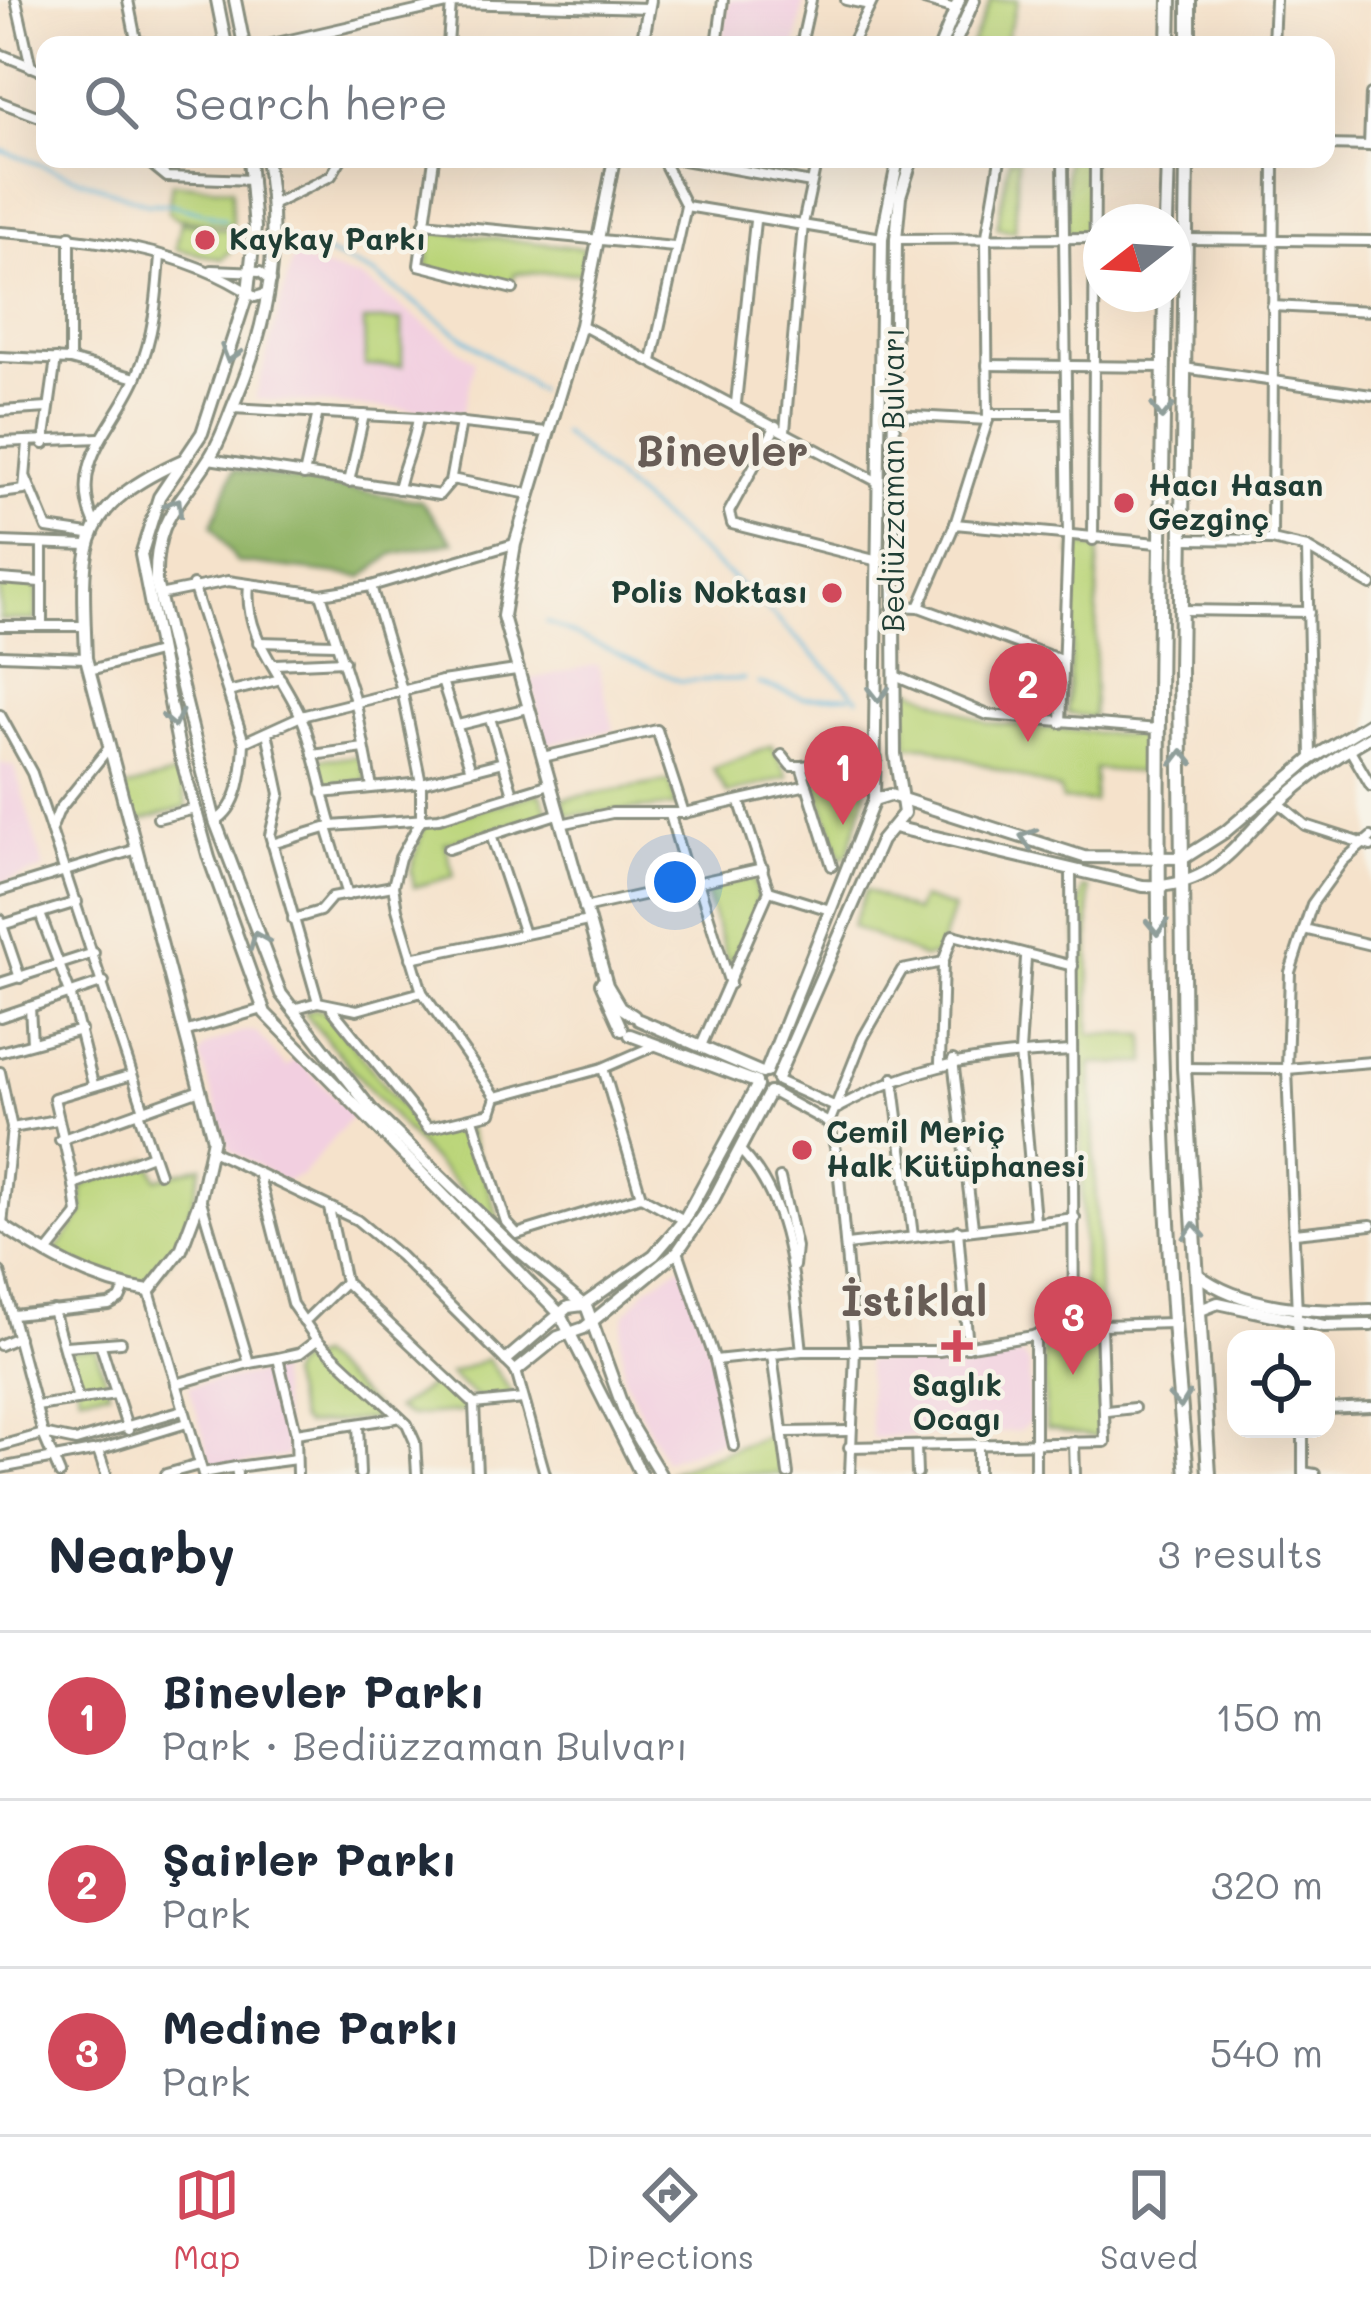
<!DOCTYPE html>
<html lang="en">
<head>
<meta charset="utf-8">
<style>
  body { margin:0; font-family:Mali,sans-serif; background:#f6f6f7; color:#1f2937 }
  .controls { position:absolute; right:36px; bottom:36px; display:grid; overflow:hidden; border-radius:24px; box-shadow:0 12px 48px #0002 }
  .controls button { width:108px; height:108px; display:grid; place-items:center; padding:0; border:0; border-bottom:3px solid #e0e1e3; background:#fff; color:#1f2937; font:60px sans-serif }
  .compass { position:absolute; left:1083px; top:204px; width:108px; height:108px; border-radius:50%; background:#fff; box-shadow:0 12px 48px #0002; rotate:253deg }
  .you { position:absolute; left:675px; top:882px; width:42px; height:42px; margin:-30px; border:9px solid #fff; border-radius:50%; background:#1a73e8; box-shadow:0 0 0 18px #1a73e833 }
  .badge { display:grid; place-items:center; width:78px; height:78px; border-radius:50%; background:#d1495b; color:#fff; font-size:39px; font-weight:700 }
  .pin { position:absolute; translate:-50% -99px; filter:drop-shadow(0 3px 6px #0008) }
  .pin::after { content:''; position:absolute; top:63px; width:42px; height:36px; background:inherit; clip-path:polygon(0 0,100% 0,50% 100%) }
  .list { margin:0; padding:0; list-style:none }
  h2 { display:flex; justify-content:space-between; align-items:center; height:156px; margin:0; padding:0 48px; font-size:51px }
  h2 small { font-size:39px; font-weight:400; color:#747a83 }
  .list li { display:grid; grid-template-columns:78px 1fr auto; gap:36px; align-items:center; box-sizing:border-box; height:168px; padding:0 48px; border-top:3px solid #e0e1e3 }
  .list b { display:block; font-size:45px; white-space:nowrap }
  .list p { margin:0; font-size:39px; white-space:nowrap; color:#747a83 }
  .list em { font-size:39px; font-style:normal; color:#747a83 }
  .icon { flex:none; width:66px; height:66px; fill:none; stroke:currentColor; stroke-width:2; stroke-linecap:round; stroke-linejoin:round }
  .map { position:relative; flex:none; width:1371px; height:1474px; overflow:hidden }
  .search { position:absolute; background:#fff; box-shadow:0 12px 48px #0002; left:36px; right:36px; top:36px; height:132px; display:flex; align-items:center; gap:30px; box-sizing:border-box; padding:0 42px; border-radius:24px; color:#747a83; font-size:45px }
  .sheet { height:660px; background:#fff }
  nav { display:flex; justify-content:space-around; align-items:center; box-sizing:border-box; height:168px; border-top:3px solid #e0e1e3; background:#fff; font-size:33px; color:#747a83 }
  nav a { display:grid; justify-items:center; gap:6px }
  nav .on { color:#d1495b }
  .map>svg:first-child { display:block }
  .built { fill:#f2cfe0 }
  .green { fill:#bbd57a; stroke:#6d8957; stroke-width:3 }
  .forest { fill:#94b66a; stroke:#5a7a4f; stroke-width:3 }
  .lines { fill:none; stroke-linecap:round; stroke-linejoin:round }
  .stream { stroke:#61b9de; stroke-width:3 }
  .street-casing { stroke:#8a9080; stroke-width:14 }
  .secondary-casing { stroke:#8a9080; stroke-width:16 }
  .primary-casing { stroke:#8a9080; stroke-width:18 }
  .street { stroke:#fff; stroke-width:8 }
  .secondary { stroke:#fff; stroke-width:10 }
  .primary { stroke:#fff; stroke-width:12 }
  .oneway { stroke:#8f9e9a }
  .poi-dot { fill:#d1495b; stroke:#f7f3e8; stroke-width:4.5 }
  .labels { text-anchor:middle; stroke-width:9; stroke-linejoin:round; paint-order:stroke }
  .poi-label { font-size:30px; font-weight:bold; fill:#1f3d34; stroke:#f7f3e8; text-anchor:start }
  .street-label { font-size:30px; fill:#1f3d34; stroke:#f7f3e8 }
  .district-label { font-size:42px; font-weight:bold; fill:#685d56; stroke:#f7f3e8 }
</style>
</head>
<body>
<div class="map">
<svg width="1371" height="1474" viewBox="0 0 1371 1474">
  <rect width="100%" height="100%" fill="#f7f3e8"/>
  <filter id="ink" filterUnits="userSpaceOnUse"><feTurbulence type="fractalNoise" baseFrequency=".00833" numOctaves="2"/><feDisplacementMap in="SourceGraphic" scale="24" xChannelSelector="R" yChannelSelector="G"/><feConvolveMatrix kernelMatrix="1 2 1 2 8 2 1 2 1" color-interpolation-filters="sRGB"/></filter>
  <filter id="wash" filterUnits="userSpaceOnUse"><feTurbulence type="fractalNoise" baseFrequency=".004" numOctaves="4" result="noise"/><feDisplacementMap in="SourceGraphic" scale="48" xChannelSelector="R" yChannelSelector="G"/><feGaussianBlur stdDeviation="2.7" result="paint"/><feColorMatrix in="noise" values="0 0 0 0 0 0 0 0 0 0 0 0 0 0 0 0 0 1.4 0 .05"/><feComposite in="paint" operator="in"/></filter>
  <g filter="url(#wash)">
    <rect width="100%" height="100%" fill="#f5e2cb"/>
    <g class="built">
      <path d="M729,0H804L796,45H722Z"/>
      <path d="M293,258L363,279L475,361L462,413L255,399Z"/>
      <path d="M598,664L614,730L546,744L531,679Z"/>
      <path d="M0,763L15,767L44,869L0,883Z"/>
      <path d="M245,1031L256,1032L286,1067L297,1059L352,1116L302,1175L284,1181L230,1150L200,1055L206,1046Z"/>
      <path d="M682,1265L719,1383L728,1438L664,1461L624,1377L621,1337L625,1314L647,1288Z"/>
      <path d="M1023,1356L1029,1365L1030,1422L1019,1431L872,1438L866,1361Z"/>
      <path d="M277,1371L288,1456L213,1469L189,1386Z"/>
    </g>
    <g class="green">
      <path d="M991,0H1018L1004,45H971Z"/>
      <path d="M1009,159H1018L1015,231L997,228Z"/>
      <path d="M1066,159H1091L1087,236L1067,235Z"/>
      <path d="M172,183L232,189V226L175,218L168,212Z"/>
      <path d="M181,222L232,231L231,251L222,259L176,249Z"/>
      <path d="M433,231L584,248L583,273H515L511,287L426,269Z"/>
      <path d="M402,320V366H365L364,321Z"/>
      <path d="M1074,544L1099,548L1093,718L1067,713L1077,561L1072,556Z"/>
      <path d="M0,583L38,585L36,620H0Z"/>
      <path d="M905,686L987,723L1150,737L1148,773L1095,769L1094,802L1062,800L1060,790L927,746H907Z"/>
      <path d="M772,746L788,777L728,794L713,769Z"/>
      <path d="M360,757L366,781L323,785L316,759Z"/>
      <path d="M866,762L865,796L848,854L841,858L814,776Z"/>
      <path d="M180,773L187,807L131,823L121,789Z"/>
      <path d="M670,781L676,806L566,815L563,799Z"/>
      <path d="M540,793L549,814L445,843L454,876L414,887L411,871L424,825Z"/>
      <path d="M751,877C770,901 741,941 729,965L705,889Z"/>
      <path d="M1083,888L1089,889L1090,1034L1145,1035L1146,1063L1091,1064L1100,1318L1084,1317L1077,918Z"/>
      <path d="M866,890L915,912L921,898L953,908L938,954L924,958L852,926Z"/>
      <path d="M314,1009L327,1012L416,1126L437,1135L467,1126L503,1231L428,1156L304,1013Z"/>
      <path d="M149,1159L157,1179L202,1166C190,1206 182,1261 145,1286L102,1278L54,1254L83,1212L82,1186Z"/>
      <path d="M1087,1334L1099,1344L1103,1438L1046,1428L1043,1345L1047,1339Z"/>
      <path d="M95,1348L109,1391L80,1395L66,1350Z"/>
      <path d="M317,1356L381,1413L379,1418L305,1425L300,1421L288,1376L294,1365Z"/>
      <path d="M487,1359L514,1396L477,1398L449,1374Z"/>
      <path d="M437,1381L470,1411L410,1416L396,1409Z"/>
      <path d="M778,1436L781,1474L667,1473L764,1437Z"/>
    </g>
    <path class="forest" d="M234,470L421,501L453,542L393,554L363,577L237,562L212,525Z"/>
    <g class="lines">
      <g class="stream">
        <path d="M0,150L148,204H171L225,219"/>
        <path d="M315,248L374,274L538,390"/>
        <path d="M562,433L753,596L858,698"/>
        <path d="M546,622L680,681L744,679"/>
        <path d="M758,683L804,698L850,696"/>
      </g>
    </g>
  </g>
  <g filter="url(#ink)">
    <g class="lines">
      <g class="street-casing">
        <g id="street">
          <path d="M16,0L31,67"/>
          <path d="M128,0L137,45"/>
          <path d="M846,0L870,5"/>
          <path d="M924,0L955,9"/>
          <path d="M136,42L166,45"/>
          <path d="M268,45L451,3L648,8"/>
          <path d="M448,45L451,3"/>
          <path d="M717,45L723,0"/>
          <path d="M801,45L811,0"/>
          <path d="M851,45L873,0"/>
          <path d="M1273,45L1275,0"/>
          <path d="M0,54L45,72"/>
          <path d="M0,102L45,119"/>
          <path d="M1326,145L1371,146"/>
          <path d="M1369,146L1371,94"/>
          <path d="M145,159L167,177L252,180"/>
          <path d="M434,159L419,265L513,289"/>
          <path d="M678,159L811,183"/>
          <path d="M274,204L331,176L341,159"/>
          <path d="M686,206L882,238"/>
          <path d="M424,223L674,247"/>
          <path d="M0,232C86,238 182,247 255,297L268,293"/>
          <path d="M70,236V360"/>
          <path d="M896,239L1101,238"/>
          <path d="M1186,239L1371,241"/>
          <path d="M212,270L260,272L271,281"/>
          <path d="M1272,306L1371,311"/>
          <path d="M581,325L878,482"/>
          <path d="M0,357L70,360L136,378"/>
          <path d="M652,361L686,206L662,159"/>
          <path d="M987,365L1164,367"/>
          <path d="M1184,368L1371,395"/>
          <path d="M736,403L755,221"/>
          <path d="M232,408L418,418L546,432"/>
          <path d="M0,411L48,408"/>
          <path d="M988,414H1064"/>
          <path d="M895,415L988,420"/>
          <path d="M776,426L729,512L732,524L878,561L892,559"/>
          <path d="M785,431L803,224L817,159"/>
          <path d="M0,442L100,438"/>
          <path d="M44,444L56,359"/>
          <path d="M209,459L439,495L450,482L461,422"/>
          <path d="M304,475L318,412"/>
          <path d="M26,478L47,528L88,534"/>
          <path d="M451,479L529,494"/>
          <path d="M349,482L364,415"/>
          <path d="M398,489C403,464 414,445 418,418"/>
          <path d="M0,493L24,490L28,443"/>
          <path d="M94,522C68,462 116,426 137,376C154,335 157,299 160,256"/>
          <path d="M955,524L988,420L986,241L1000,159"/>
          <path d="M1181,539L1272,540L1307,548L1371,585"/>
          <path d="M1093,540L1095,159"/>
          <path d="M1272,540L1274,159"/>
          <path d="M0,542L88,545"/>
          <path d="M1307,548L1311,759"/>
          <path d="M0,579L40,582"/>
          <path d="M193,585L244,742"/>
          <path d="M249,585C243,640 286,676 304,724C316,757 322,792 332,826"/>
          <path d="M321,594L356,704L372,787"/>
          <path d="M159,595L228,581L321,594L371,586L514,544"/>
          <path d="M893,606L919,607L955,524L1157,543"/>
          <path d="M919,607L1061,660"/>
          <path d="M1182,610L1309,612"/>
          <path d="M0,626H85"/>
          <path d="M42,626V544"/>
          <path d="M258,642L335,644"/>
          <path d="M0,655L86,658"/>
          <path d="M275,664L344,661"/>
          <path d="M90,670L158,652"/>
          <path d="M895,676L988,715L1158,729"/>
          <path d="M442,681L471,770"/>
          <path d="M228,692L281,679"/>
          <path d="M0,715L32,773L144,1110"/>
          <path d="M490,718L513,794"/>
          <path d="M1061,723L1068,538L1063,159"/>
          <path d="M458,725L528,708"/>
          <path d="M267,732L280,794L270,835L318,1002"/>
          <path d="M1349,748L1371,786"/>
          <path d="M313,755L364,748"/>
          <path d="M782,755L791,766H801L832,866"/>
          <path d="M543,757L657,730L684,813"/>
          <path d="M801,766L877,759"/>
          <path d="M322,793L421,783L503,762"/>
          <path d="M1279,803L1305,825L1371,846"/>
          <path d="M670,815L690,884"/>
          <path d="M158,818L195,809"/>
          <path d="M215,821C240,808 243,768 244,742L301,716L442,681L516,670"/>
          <path d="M561,824L612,813H684L807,785"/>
          <path d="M51,830L59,810L108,749"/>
          <path d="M328,831L348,895"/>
          <path d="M491,835L524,934"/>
          <path d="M272,844L332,826L439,818L550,784"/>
          <path d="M448,849L557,814"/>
          <path d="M1071,870L1074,1329"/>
          <path d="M698,882L730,984"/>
          <path d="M0,891L134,850"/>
          <path d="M769,891L830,910"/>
          <path d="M584,908L763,868"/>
          <path d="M40,914L70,993L93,1084"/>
          <path d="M0,919L20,978"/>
          <path d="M293,919L320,911L332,897L393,886"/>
          <path d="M2,925L77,902"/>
          <path d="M1304,929L1371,945"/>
          <path d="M411,958L588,921"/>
          <path d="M1026,958L1020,1053L1035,1220"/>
          <path d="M0,983L94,953"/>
          <path d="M30,1007L32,1042"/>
          <path d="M293,1009L318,1002L357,1010L422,992"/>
          <path d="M332,1009L428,1128L491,1113L496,1097L422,992L397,909L393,886L400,858L421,820V783L402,690L371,586"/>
          <path d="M0,1017L104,982"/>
          <path d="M184,1032L263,1009"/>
          <path d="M701,1046L769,891L740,803"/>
          <path d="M0,1052L81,1030"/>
          <path d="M953,1060L973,1227"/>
          <path d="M940,1063L943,962L953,935L1073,966"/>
          <path d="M603,1068L641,1196L684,1220"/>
          <path d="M1184,1068L1287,1069L1371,1062"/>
          <path d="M0,1072L12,1128L2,1225"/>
          <path d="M893,1078L913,1236"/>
          <path d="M778,1081L838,1108"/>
          <path d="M772,1092L829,1123"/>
          <path d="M496,1097L603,1068L656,1045"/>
          <path d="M839,1107C920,1063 981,1055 1072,1051"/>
          <path d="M138,1112L159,1173"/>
          <path d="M473,1119L506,1222L517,1234L641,1196"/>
          <path d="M12,1128L57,1120"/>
          <path d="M60,1140L200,1090"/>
          <path d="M740,1150C791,1201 794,1283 802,1351"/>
          <path d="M214,1152L357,1220L400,1256L516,1371L545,1474"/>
          <path d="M259,1176L292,1304L317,1340L407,1424L415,1442L417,1474"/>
          <path d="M780,1178L796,1247L794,1266"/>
          <path d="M74,1185L54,1098L132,1075"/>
          <path d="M201,1201L249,1363L278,1358L296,1433L297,1474"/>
          <path d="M329,1208L345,1282L474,1404L477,1474"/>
          <path d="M958,1230L968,1347"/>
          <path d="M1295,1233L1371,1225"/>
          <path d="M847,1245L1075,1218"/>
          <path d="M678,1251L715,1360L734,1446"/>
          <path d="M46,1254L78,1214L74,1185L152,1155"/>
          <path d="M0,1272L43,1434L60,1474"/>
          <path d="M149,1291L203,1474"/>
          <path d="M53,1310L78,1399"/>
          <path d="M13,1315L109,1305L120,1299L126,1286"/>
          <path d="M304,1322L345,1282"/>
          <path d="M1035,1335V1474"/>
          <path d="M1298,1339L1287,1069L1290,972L1312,904L1343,861L1371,837"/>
          <path d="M0,1345L18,1337"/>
          <path d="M65,1346L121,1342"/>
          <path d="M101,1346L128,1430"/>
          <path d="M772,1355L788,1474"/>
          <path d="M278,1358L300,1353L317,1340"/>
          <path d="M715,1360L802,1351H939L1101,1325L1173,1323"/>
          <path d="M176,1384L249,1363"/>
          <path d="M474,1404L523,1399"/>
          <path d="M37,1406L115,1394"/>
          <path d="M1326,1409L1371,1407"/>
          <path d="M1107,1411L1134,1408"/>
          <path d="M358,1424L360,1474"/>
          <path d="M1303,1429V1474"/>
          <path d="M786,1432L849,1431"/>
          <path d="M296,1433L396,1418"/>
          <path d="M1074,1442L1075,1474"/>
          <path d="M978,1444V1474"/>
          <path d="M0,1446L43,1434L76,1441L183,1410"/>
          <path d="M849,1447L1105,1442L1101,1325"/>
          <path d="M916,1447L917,1474"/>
          <path d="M98,1450L106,1474"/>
          <path d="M236,1467L296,1459"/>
          <path d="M0,1468L98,1450L187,1423"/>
          <path d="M1303,1472L1315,1474"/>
          <path d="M203,1473L236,1467L237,1474"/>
          <path d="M166,1474L199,1465"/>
          <path d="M850,1474L855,1350L837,1155L829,1123L863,1038L902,970L943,962"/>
        </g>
      </g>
      <g class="secondary-casing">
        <g id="secondary">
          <path d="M217,0L226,45"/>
          <path d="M235,0L244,45"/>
          <path d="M642,45L650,0"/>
          <path d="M941,45L959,0"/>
          <path d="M954,45L974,0"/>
          <path d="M249,159L255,228L248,292L202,433L159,497L141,555L180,754L209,858L265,1013L560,1314L641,1474"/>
          <path d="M266,159C281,246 270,320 235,401C227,420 220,443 208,460C178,507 154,520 156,582L215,821L281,994L371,1109L511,1244L587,1308L627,1419L660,1474"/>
          <path d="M614,159L581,325L515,544L503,616L607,985L620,1007L634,1016"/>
          <path d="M874,800L890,795L1084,857L1184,858L1225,832L1311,759L1371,722"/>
          <path d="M898,828L1143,886C1216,889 1232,845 1280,802C1307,778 1339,754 1371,736"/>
          <path d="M601,983L622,1030"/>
          <path d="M639,1020L762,1073"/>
          <path d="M630,1035L756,1082"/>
          <path d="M766,1072L874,800L882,238L898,159"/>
          <path d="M777,1078L881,841L904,813L895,754L893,482L896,239L900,196L912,159"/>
          <path d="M0,1224C46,1255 93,1283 149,1291L181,1250L200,1199L213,1139L86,658C82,545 73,509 185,459"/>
          <path d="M1196,1273C1241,1309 1316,1313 1371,1310"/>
          <path d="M1198,1311L1218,1303L1324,1326L1371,1325"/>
          <path d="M506,1360L568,1307L583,1305L654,1255L684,1220L757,1086"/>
          <path d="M516,1371L558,1337L584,1328L678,1251L713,1200L769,1093"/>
        </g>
      </g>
      <g class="primary-casing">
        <g id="primary">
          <path d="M1169,45L1170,0"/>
          <path d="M1189,45V0"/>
          <path d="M1187,159L1180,671L1184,1068L1209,1474"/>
          <path d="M1166,222L1168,159"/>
          <path d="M1165,294C1159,688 1147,1082 1187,1474"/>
        </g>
      </g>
      <use href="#street" class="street"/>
      <use href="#secondary" class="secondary"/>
      <use href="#primary" class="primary"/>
    </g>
    <defs><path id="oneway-chevron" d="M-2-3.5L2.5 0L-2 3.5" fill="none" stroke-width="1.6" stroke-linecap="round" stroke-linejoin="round" transform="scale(3)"/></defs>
    <g class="oneway">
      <use href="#oneway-chevron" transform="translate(230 354) rotate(107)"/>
      <use href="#oneway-chevron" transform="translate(1162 411) rotate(92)"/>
      <use href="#oneway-chevron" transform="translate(175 506) rotate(-58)"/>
      <use href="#oneway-chevron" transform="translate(878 694) rotate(90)"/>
      <use href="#oneway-chevron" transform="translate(173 719) rotate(78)"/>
      <use href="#oneway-chevron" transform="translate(1182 758) rotate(-91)"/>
      <use href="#oneway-chevron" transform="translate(1028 838) rotate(-162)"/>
      <use href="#oneway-chevron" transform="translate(1157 927) rotate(88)"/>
      <use href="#oneway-chevron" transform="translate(258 940) rotate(-113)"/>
      <use href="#oneway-chevron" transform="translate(1194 1231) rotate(-94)"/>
      <use href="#oneway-chevron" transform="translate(1180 1400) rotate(84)"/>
    </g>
  </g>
  <g class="poi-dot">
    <circle cx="205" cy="240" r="12"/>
    <circle cx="1124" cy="503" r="12"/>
    <circle cx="832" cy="593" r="12"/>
    <circle cx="802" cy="1150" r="12"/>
    <path d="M951 1328h12v12h12v12h-12v12h-12v-12h-12v-12h12z"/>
  </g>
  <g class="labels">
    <g class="poi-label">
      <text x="229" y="250">Kaykay Parkı</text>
      <text x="1148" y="496">Hacı Hasan<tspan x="1148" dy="34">Gezginç</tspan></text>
      <text x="808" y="603" text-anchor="end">Polis Noktası</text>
      <text x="826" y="1143">Cemil Meriç<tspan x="826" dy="34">Halk Kütüphanesi</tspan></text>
      <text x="957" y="1396" text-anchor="middle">Saglık<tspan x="957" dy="34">Ocagı</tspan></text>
    </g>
    <g class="street-label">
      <text transform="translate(894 480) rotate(-90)" y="10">Bediüzzaman Bulvarı</text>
    </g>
    <g class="district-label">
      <text x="722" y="466">Binevler</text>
      <text x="914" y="1316">İstiklal</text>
    </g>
  </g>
</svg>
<div class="controls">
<button><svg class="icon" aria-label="locate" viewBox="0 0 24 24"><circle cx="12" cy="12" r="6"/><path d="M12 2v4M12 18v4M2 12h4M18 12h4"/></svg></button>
</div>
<svg class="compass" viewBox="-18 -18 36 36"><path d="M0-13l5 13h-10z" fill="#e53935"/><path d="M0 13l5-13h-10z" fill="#747a83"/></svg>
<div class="you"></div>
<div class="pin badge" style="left:843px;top:825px">1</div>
<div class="pin badge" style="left:1028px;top:742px">2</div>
<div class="pin badge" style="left:1073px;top:1375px">3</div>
<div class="search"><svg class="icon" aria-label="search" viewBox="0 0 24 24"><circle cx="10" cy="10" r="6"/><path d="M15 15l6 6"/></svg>Search here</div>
</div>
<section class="sheet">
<h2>Nearby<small>3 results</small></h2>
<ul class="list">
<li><span class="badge">1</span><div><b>Binevler Parkı</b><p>Park · Bediüzzaman Bulvarı</p></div><em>150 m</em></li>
<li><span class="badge">2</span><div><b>Şairler Parkı</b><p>Park</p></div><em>320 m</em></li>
<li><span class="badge">3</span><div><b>Medine Parkı</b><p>Park</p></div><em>540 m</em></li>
</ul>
</section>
<nav>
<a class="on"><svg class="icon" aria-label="map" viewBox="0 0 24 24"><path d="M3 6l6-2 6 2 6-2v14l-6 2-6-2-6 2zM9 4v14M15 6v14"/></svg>Map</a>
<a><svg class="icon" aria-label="directions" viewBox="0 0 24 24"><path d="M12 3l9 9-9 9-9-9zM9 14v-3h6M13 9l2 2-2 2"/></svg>Directions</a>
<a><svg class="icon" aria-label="saved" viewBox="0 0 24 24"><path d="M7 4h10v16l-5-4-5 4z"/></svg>Saved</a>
</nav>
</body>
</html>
